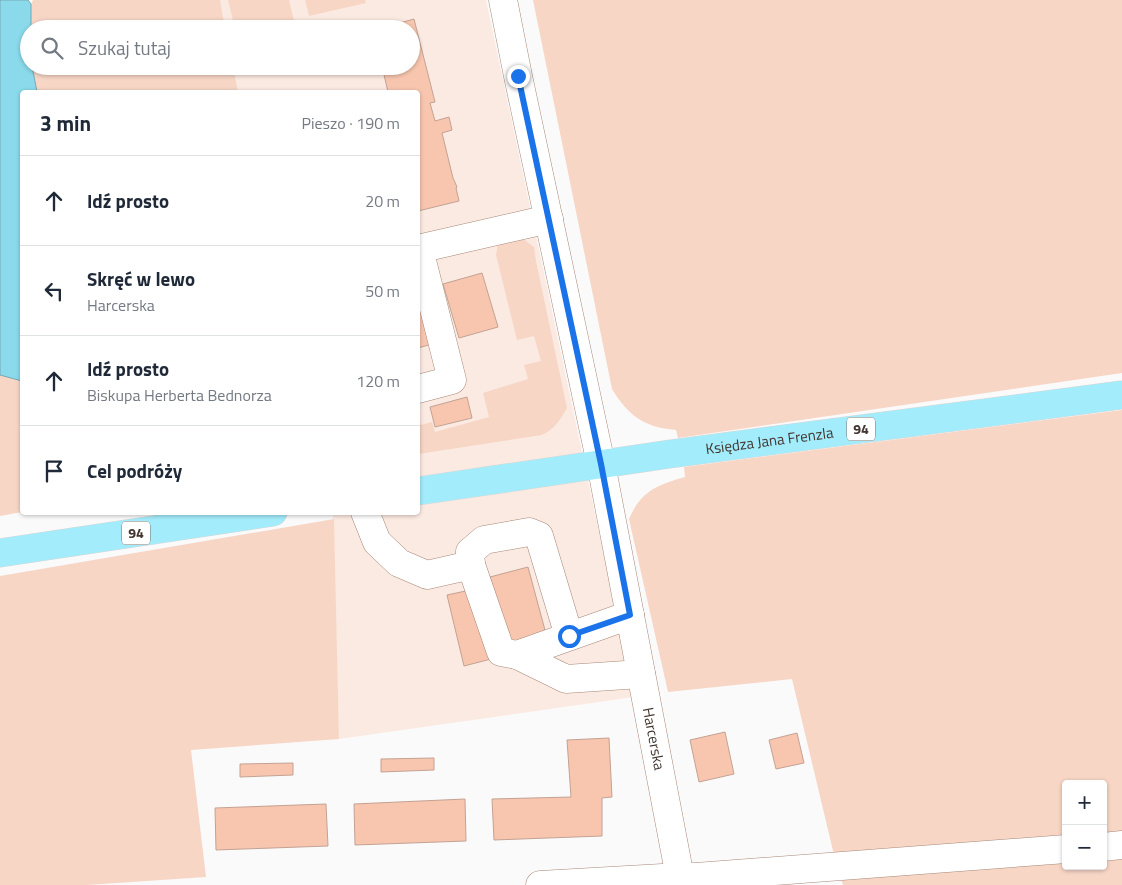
<!DOCTYPE html>
<html lang="pl">
<head>
<meta charset="utf-8">
<style>
  body { margin:0; font-family:"Titillium Web",sans-serif; background:#f6f6f7; color:#1f2937 }
  .controls { position:absolute; right:15px; bottom:15px; display:grid; overflow:hidden; border-radius:5px; box-shadow:0 1px 4px #0004 }
  .controls button { width:45px; height:45px; display:grid; place-items:center; padding:0; border:0; border-bottom:1px solid #e0e1e3; background:#fff; color:#1f2937; font:25px sans-serif }
  .stop { position:absolute; width:15px; height:15px; margin:-11px; border:4px solid #1a73e8; border-radius:50%; background:#fff }
  .stop.end { background:#1a73e8; border-color:#fff; box-shadow:0 1px 5px #0008 }
  .list { margin:0; padding:0; list-style:none }
  h2 { display:flex; justify-content:space-between; align-items:center; height:65px; margin:0; padding:0 20px; font-size:21px }
  h2 small { font-size:16px; font-weight:400; color:#747a83 }
  .list li { display:grid; grid-template-columns:32px 1fr auto; gap:15px; align-items:center; box-sizing:border-box; height:90px; padding:0 20px; border-top:1px solid #e0e1e3 }
  .list b { display:block; font-size:19px; white-space:nowrap }
  .list p { margin:0; font-size:16px; white-space:nowrap; color:#747a83 }
  .list em { font-size:16px; font-style:normal; color:#747a83 }
  .icon { flex:none; width:28px; height:28px; fill:none; stroke:currentColor; stroke-width:2; stroke-linecap:round; stroke-linejoin:round }
  .map { position:relative; flex:none; width:1122px; height:885px; overflow:hidden }
  .search { position:absolute; background:#fff; box-shadow:0 1px 4px #0004; left:20px; top:20px; width:400px; height:55px; display:flex; align-items:center; gap:12px; box-sizing:border-box; padding:0 18px; border-radius:28px; color:#747a83; font-size:19px }
  .panel { position:absolute; background:#fff; box-shadow:0 1px 4px #0004; left:20px; top:90px; width:400px; height:425px; border-radius:5px }
  .map>svg:first-child { display:block }
  .built { fill:#fbeae2 }
  .green { fill:#f7d6c6; fill-rule:evenodd }
  .water { fill:#8adaeb; stroke:#75a8b3 }
  .building { fill:#f8c6af; stroke:#c3a293 }
  .lines { fill:none; stroke-linecap:round; stroke-linejoin:round }
  .minor-casing { stroke:#a88879; stroke-width:29 }
  .major-casing { stroke:#d9d7d5; stroke-width:29 }
  .minor { stroke:#fff; stroke-width:28 }
  .major { stroke:#a3ecfb; stroke-width:28 }
  .route { stroke:#1a73e8; stroke-width:6 }
  .labels { text-anchor:middle; stroke-width:4; stroke-linejoin:round; paint-order:stroke }
  .shield { fill:#fff; stroke:#7b726d; stroke-width:1 }
  .shield-label { font-size:14px; font-weight:bold; fill:#43352f }
  .street-label { font-size:15px; fill:#43352f; stroke:#fff }
</style>
</head>
<body>
<div class="map">
<svg width="1122" height="885" viewBox="0 0 1122 885">
  <rect width="100%" height="100%" fill="#fafafa"/>
  <path class="built" d="M219,0H486L634,697L339,739L333,513L418,512V92H238L233,66H411V29H225Z"/>
  <g class="green">
    <path d="M33,0H220L225,29H31V4Z"/>
    <path d="M228,0H289L294,21L261,29H235Z"/>
    <path d="M305,0H365L366,3L309,16Z"/>
    <path d="M533,0H1122V373L678,438L676,430C643,427 629,416 612,389Z"/>
    <path d="M32,66H233L238,92H37Z"/>
    <path d="M514,232L534,247L536,261L567,408C560,420 555,429 542,435L418,454V422H420L421,425L432,422L435,432L489,417L483,393L528,379L524,365L541,361L534,336L517,340L496,255L498,244Z"/>
    <path d="M0,375L22,381V512L0,516Z"/>
    <path d="M1122,410V885H843L834,855L792,679L668,692L629,519C641,491 657,485 685,477L684,467ZM1066,784H1103V866H1066Z"/>
    <path d="M334,519L339,739L191,750L206,877L87,885H0V576Z"/>
  </g>
  <path class="water" d="M0,0H28L31,4V29H29V66H32L37,92H22V381L0,375Z"/>
  <g class="building">
    <path d="M414,19L435,102L430,103L435,121L449,117L452,130L442,133L453,178L457,187L456,188L459,201L418,211V92H388L382,66H411V29H378Z"/>
    <path d="M482,273L498,327L459,338L443,284Z"/>
    <path d="M418,293L432,344L418,348Z"/>
    <path d="M467,397L472,418L435,427L430,407Z"/>
    <path d="M528,567L546,634L507,644L490,577Z"/>
    <path d="M475,589L491,659L464,666L447,595Z"/>
    <path d="M725,732L734,774L699,782L690,740Z"/>
    <path d="M797,733L804,763L776,769L769,740Z"/>
    <path d="M609,738L612,797L602,798V836L494,840L492,799L571,797L567,740Z"/>
    <path d="M434,758V770L381,772V759Z"/>
    <path d="M293,763V775L240,777V764Z"/>
    <path d="M465,799L466,841L355,845L354,804Z"/>
    <path d="M326,804L328,846L216,850L215,808Z"/>
  </g>
  <g class="lines">
    <g class="minor-casing">
      <g id="minor">
        <path id="s1" d="M503,0L518,76L601,464L680,877"/>
        <path d="M418,249L549,219"/>
        <path d="M418,389L452,380L419,249"/>
        <path d="M365,512L377,542L399,563L427,575L471,565L501,652L517,655L630,615"/>
        <path d="M471,565L470,552L484,540L529,532L539,536L569,636"/>
        <path d="M517,655L566,679L641,674"/>
        <path d="M1103,847L1122,845"/>
        <path d="M540,885L680,877H696L1066,849"/>
      </g>
    </g>
    <g class="major-casing">
      <g id="major">
        <path id="s2" d="M418,491L670,454L1122,395"/>
        <path d="M0,553L273,512"/>
      </g>
    </g>
    <use href="#minor" class="minor"/>
    <use href="#major" class="major"/>
  </g>
  <g class="lines">
    <path class="route" d="M518,76L601,464L630,615L569,636"/>
  </g>
  <g class="labels">
    <g class="shield">
      <rect x="847" y="417.5" width="28" height="23" rx="4"/>
      <rect x="122" y="521.5" width="28" height="23" rx="4"/>
    </g>
    <g class="shield-label">
      <text x="861" y="434">94</text>
      <text x="136" y="538">94</text>
    </g>
    <g class="street-label">
      <text dy="5" stroke="none"><textPath href="#s2" startOffset="355">Księdza Jana Frenzla</textPath></text>
      <text dy="5" stroke="none"><textPath href="#s1" startOffset="754">Harcerska</textPath></text>
    </g>
  </g>
</svg>
<div class="controls">
<button>+</button>
<button>−</button>
</div>
<div class="stop" style="left:569px;top:636px"></div>
<div class="stop end" style="left:518px;top:76px"></div>
<div class="search"><svg class="icon" aria-label="search" viewBox="0 0 24 24"><circle cx="10" cy="10" r="6"/><path d="M15 15l6 6"/></svg>Szukaj tutaj</div>
<section class="panel">
<h2>3 min<small>Pieszo · 190 m</small></h2>
<ul class="list">
<li><svg class="icon" aria-label="ahead" viewBox="0 0 24 24"><path d="M12 20V5M6 11l6-6 6 6"/></svg><div><b>Idź prosto</b></div><em>20 m</em></li>
<li><svg class="icon" aria-label="left" viewBox="0 0 24 24"><path d="M17 20v-9H6M10 6l-5 5 5 5"/></svg><div><b>Skręć w lewo</b><p>Harcerska</p></div><em>50 m</em></li>
<li><svg class="icon" aria-label="ahead" viewBox="0 0 24 24"><path d="M12 20V5M6 11l6-6 6 6"/></svg><div><b>Idź prosto</b><p>Biskupa Herberta Bednorza</p></div><em>120 m</em></li>
<li><svg class="icon" aria-label="arrive" viewBox="0 0 24 24"><path d="M6 21V4h12l-3 4 3 4H6"/></svg><div><b>Cel podróży</b></div></li>
</ul>
</section>
</div>
</body>
</html>
